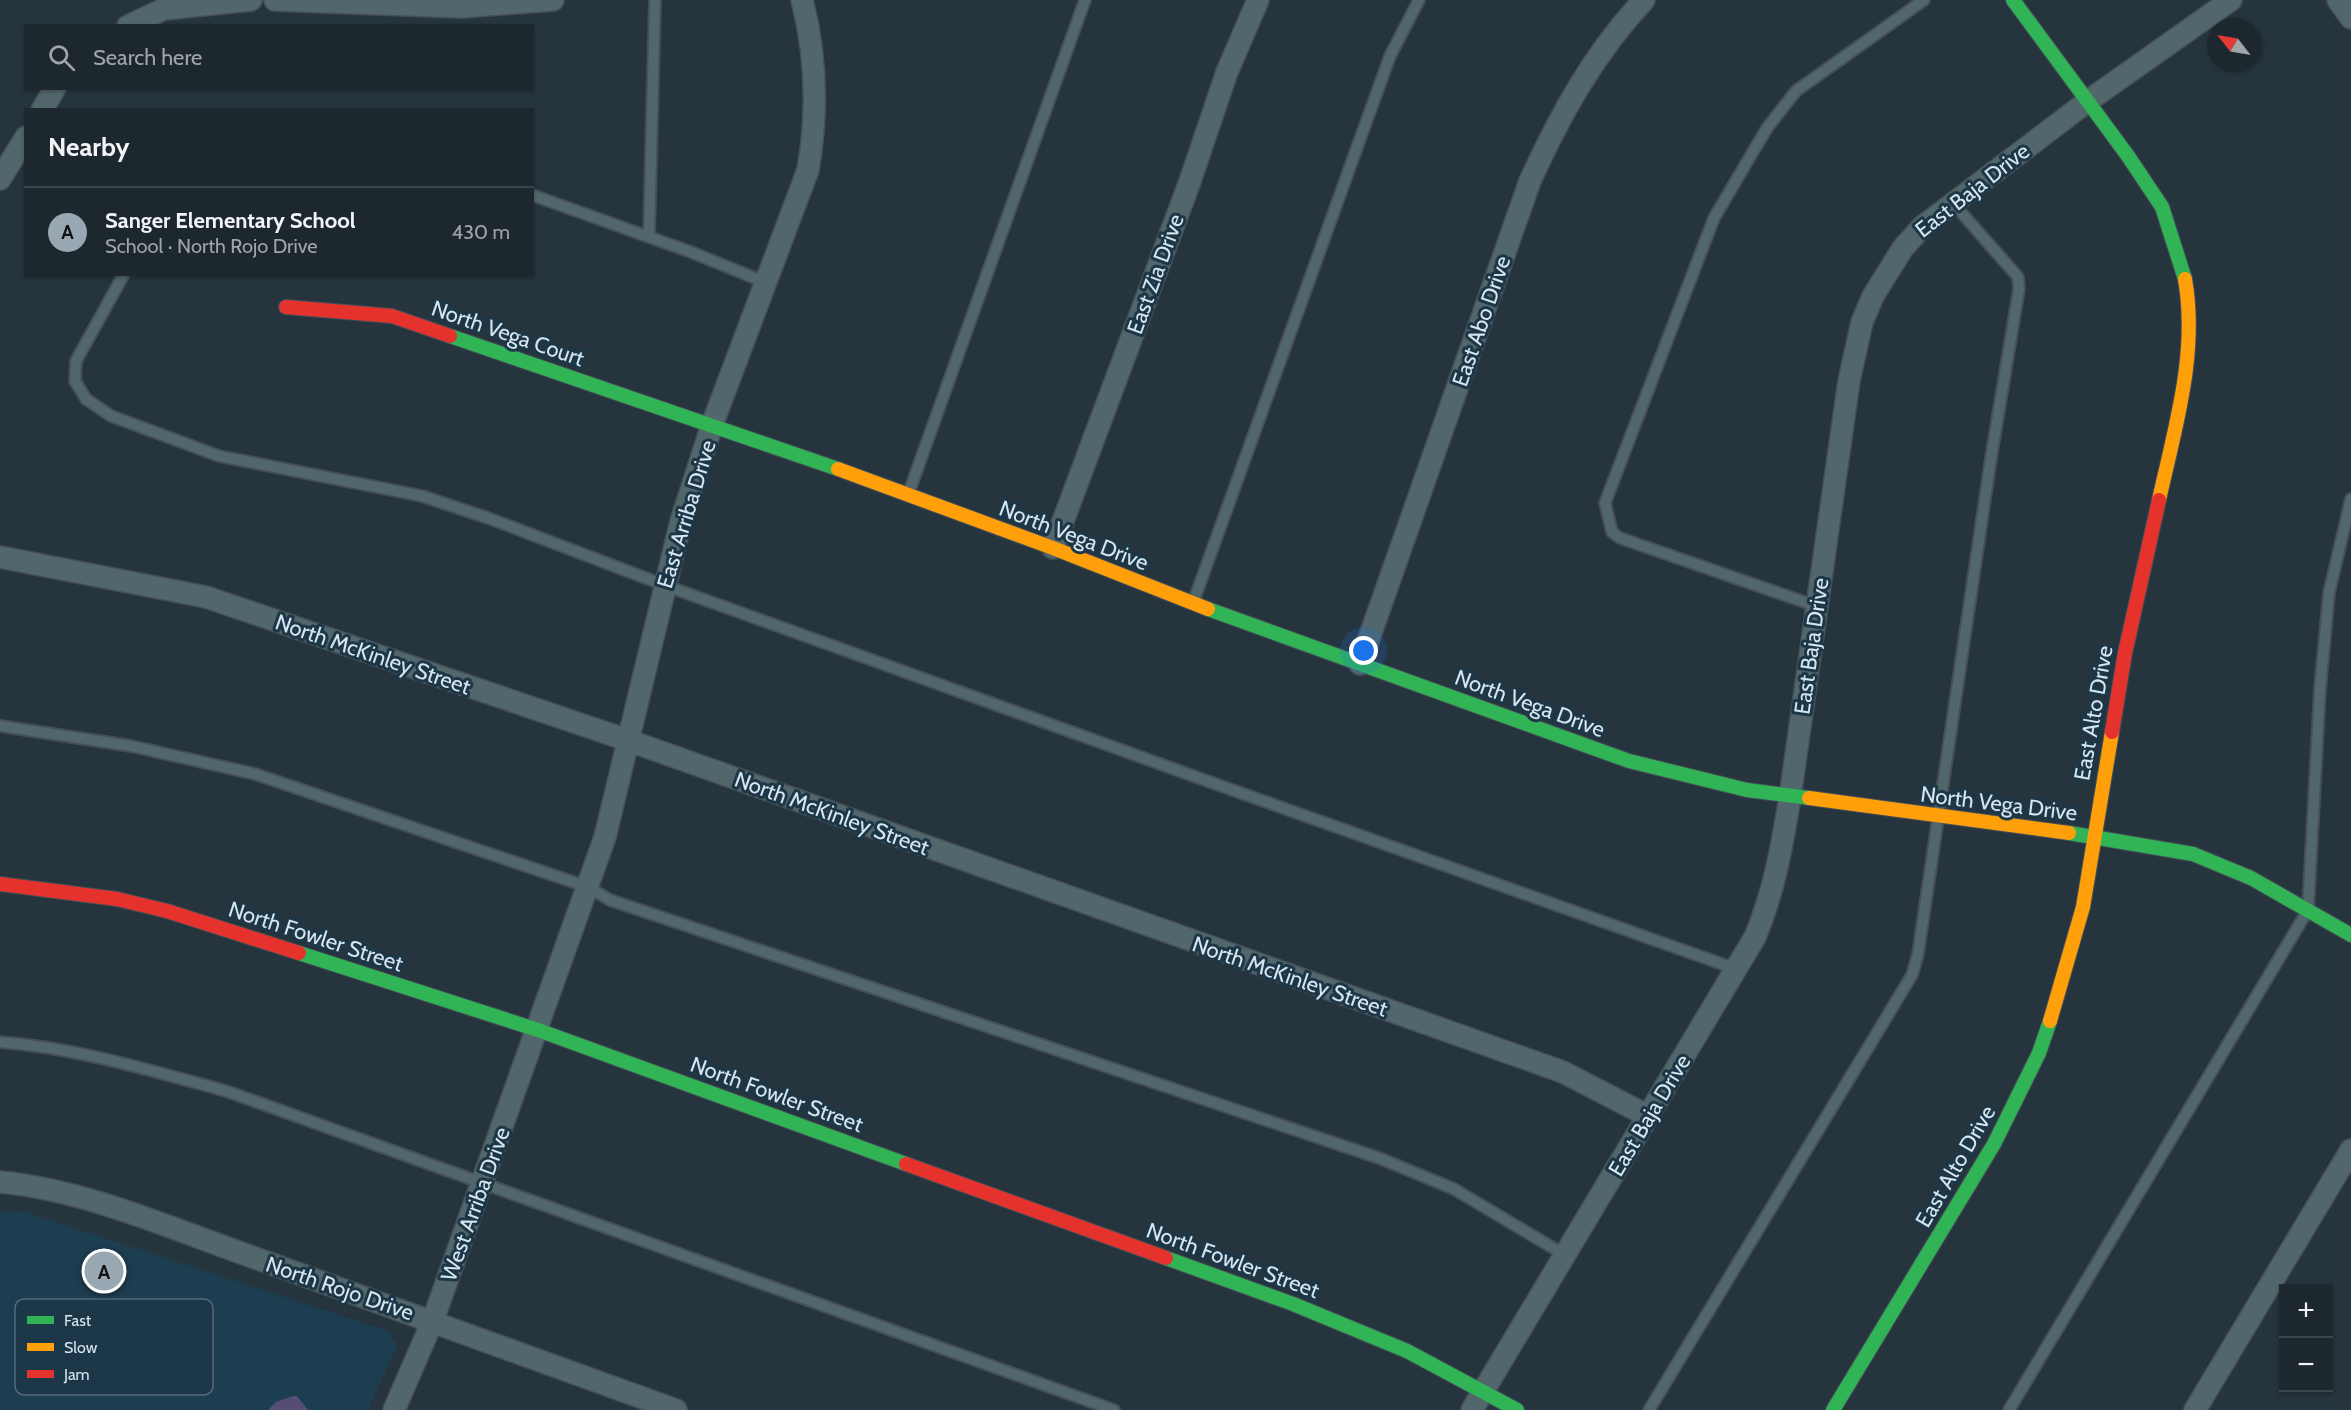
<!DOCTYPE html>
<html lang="en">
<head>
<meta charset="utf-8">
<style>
  body { margin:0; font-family:Cabin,sans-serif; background:#252f36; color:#f1f3f6 }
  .controls { position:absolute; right:18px; bottom:18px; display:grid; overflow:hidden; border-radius:0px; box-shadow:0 2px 4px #0004 }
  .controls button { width:54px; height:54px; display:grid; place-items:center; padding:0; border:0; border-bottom:2px solid #3a444a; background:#1c272e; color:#f1f3f6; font:30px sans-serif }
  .compass { position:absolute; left:2207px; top:18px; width:54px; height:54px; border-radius:50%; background:#1c272e; box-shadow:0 2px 4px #0004; rotate:301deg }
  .you { position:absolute; left:1364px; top:651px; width:21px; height:21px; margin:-15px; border:4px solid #fff; border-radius:50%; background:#1a73e8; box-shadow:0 0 0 9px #1a73e833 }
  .badge { display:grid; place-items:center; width:39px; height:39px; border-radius:50%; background:#98a7b1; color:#111; font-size:20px; font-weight:700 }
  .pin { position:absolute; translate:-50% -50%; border:3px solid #fff; box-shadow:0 2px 6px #0006 }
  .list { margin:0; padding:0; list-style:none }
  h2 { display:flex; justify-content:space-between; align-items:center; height:78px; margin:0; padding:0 24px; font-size:26px }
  h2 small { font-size:20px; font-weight:400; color:#a0a5aa }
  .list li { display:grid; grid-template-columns:39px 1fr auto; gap:18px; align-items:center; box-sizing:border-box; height:90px; padding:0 24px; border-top:2px solid #3a444a }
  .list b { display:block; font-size:22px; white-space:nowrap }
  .list p { margin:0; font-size:20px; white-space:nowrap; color:#a0a5aa }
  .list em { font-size:20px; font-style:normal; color:#a0a5aa }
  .icon { flex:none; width:33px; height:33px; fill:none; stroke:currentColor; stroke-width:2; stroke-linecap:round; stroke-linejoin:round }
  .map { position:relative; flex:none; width:2351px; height:1410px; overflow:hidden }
  .search { position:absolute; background:#1c272e; box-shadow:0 2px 4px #0004; left:24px; top:24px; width:510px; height:66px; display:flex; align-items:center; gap:15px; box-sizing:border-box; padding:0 21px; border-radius:0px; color:#a0a5aa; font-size:22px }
  .panel { position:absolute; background:#1c272e; box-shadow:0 2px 4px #0004; left:24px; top:108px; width:510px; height:168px; border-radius:0px }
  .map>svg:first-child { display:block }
  .built { fill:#1d3e50 }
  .green { fill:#554d76 }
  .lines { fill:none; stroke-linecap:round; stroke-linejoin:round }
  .lane-casing { stroke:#444f58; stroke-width:14 }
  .street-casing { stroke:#444f58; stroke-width:24 }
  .fast-casing { stroke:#444f58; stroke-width:16 }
  .slow-casing { stroke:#444f58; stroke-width:16 }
  .jam-casing { stroke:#444f58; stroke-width:16 }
  .lane { stroke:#52676b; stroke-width:10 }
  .street { stroke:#52676b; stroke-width:21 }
  .fast { stroke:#30b455; stroke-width:14 }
  .slow { stroke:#ff9f0a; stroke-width:14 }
  .jam { stroke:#e5322d; stroke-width:14 }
  .labels { text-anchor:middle; stroke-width:6; stroke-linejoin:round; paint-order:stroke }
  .street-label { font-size:22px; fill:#d6e5f0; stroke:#1c3747 }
  .key { fill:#1c3747; stroke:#546b7a; stroke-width:1.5 }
  .key-label { font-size:16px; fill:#d6e5f0 }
</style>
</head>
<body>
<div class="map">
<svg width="2351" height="1410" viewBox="0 0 2351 1410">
  <rect width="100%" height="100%" fill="#26343d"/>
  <path class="built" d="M0,1211L26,1212L388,1331L397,1346L368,1410H0Z"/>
  <path class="green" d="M293,1396H297L308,1410H268L276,1402Z"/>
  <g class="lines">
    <g class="lane-casing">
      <g id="lane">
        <path d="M532,195L691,252L767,283"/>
        <path d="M649,236L655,0"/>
        <path d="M124,274L76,361L75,381L86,399L111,416L219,456L422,496L488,518L664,585L1224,787L1736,969"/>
        <path d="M908,495L1085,0"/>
        <path d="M1193,603L1390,56L1419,0"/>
        <path d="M1816,606L1620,538L1612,532L1605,503L1714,218L1767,128L1796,91L1924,0"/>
        <path d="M0,726L131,746L255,774L588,887L610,900L1379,1158L1454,1189L1565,1255"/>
        <path d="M0,1042C77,1048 152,1071 226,1091L1114,1410"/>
        <path d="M1649,1410L1912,975L1918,954L1991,458L2019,289L2018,277L1952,202"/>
        <path d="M2009,1410L2308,910L2320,689L2329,593L2351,499"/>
      </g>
    </g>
    <g class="street-casing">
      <g id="street">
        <path d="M275,0L461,7L553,0"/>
        <path d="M2338,0L2351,18"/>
        <path d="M128,26L164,9L251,0"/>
        <path d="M42,110L55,88"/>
        <path d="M0,179L26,137"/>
        <path d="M1053,548L1189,184L1227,72L1258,0"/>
        <path d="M0,557L206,597L630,741L1563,1072L1648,1116"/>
        <path d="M1360,664L1530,181C1560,115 1594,53 1644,0"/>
        <path d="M0,1182C84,1190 165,1226 244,1254C388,1305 532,1357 676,1410"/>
        <path d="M394,1410L433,1320L605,837L681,521L712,425L808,170C818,112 817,58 802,0"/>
        <path d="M1472,1410L1755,937C1774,892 1782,846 1790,797L1849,381L1862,322L1873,296L1903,248L1922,227L2088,101L2231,0"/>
        <path d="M2195,1410L2351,1150"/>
      </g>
    </g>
    <g class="fast-casing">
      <g id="fast">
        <path d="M2013,0L2128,156L2162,207L2185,279"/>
        <path d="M450,336L838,469"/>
        <path d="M1208,609L1629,761L1747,790L1809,798"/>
        <path d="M2069,833L2193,854L2251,878L2351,935"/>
        <path d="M299,953L538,1030L906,1164"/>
        <path d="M1166,1258L1293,1304L1407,1351L1517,1410"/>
        <path d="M1833,1410L1994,1144L2039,1053L2050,1021"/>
      </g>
    </g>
    <g class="slow-casing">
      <g id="slow">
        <path d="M838,469L1053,548L1208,609"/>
        <path d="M2159,500C2175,427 2198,354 2185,279"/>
        <path d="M1809,798L2069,833"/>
        <path d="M2050,1021L2083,907L2112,732"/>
      </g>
    </g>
    <g class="jam-casing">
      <g id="jam">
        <path d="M286,307L392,316L450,336"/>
        <path d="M2112,732L2125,653L2159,500"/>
        <path d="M0,884L117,899L167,911L299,953"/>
        <path d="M906,1164L1166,1258"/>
      </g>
    </g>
    <use href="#lane" class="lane"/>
    <use href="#street" class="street"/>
    <use href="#fast" class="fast"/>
    <use href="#slow" class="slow"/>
    <use href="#jam" class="jam"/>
  </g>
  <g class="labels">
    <g class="street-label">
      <text transform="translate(1972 190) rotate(-38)" y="8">East Baja Drive</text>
      <text transform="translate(1155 274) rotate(-70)" y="8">East Zia Drive</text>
      <text transform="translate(1481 321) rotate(-71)" y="8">East Abo Drive</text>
      <text transform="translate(508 333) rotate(19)" y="8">North Vega Court</text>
      <text transform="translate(686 514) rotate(-73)" y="8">East Arriba Drive</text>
      <text transform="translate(1074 535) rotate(21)" y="8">North Vega Drive</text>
      <text transform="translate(1811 646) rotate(-82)" y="8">East Baja Drive</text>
      <text transform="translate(373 654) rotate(19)" y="8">North McKinley Street</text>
      <text transform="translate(1530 703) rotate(20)" y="8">North Vega Drive</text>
      <text transform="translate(2093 713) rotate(-80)" y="8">East Alto Drive</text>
      <text transform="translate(1999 803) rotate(7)" y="8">North Vega Drive</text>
      <text transform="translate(832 813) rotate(20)" y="8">North McKinley Street</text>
      <text transform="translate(316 936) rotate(18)" y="8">North Fowler Street</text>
      <text transform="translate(1290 976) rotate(19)" y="8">North McKinley Street</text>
      <text transform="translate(777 1094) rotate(20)" y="8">North Fowler Street</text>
      <text transform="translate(1649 1115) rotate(-59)" y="8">East Baja Drive</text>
      <text transform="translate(1955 1166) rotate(-60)" y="8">East Alto Drive</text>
      <text transform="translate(475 1204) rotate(-70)" y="8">West Arriba Drive</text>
      <text transform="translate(1233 1260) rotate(20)" y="8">North Fowler Street</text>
      <text transform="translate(340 1288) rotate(19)" y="8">North Rojo Drive</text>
    </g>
  </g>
  <rect x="15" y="1299" width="198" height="96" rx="9" class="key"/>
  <rect x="27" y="1316" width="27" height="8" fill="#30b455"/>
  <rect x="27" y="1343" width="27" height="8" fill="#ff9f0a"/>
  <rect x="27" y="1370" width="27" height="8" fill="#e5322d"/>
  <g class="key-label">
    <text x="64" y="1326">Fast</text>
    <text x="64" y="1353">Slow</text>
    <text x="64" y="1380">Jam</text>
  </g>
</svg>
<div class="controls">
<button>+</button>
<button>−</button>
</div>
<svg class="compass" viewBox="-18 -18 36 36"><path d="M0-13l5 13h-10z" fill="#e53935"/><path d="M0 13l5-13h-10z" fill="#a0a5aa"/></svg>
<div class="you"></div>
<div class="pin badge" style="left:104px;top:1271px">A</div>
<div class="search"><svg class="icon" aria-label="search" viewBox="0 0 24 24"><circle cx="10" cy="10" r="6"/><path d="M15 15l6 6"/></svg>Search here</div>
<section class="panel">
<h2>Nearby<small></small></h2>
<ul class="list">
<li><span class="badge">A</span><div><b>Sanger Elementary School</b><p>School · North Rojo Drive</p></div><em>430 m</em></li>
</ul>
</section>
</div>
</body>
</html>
